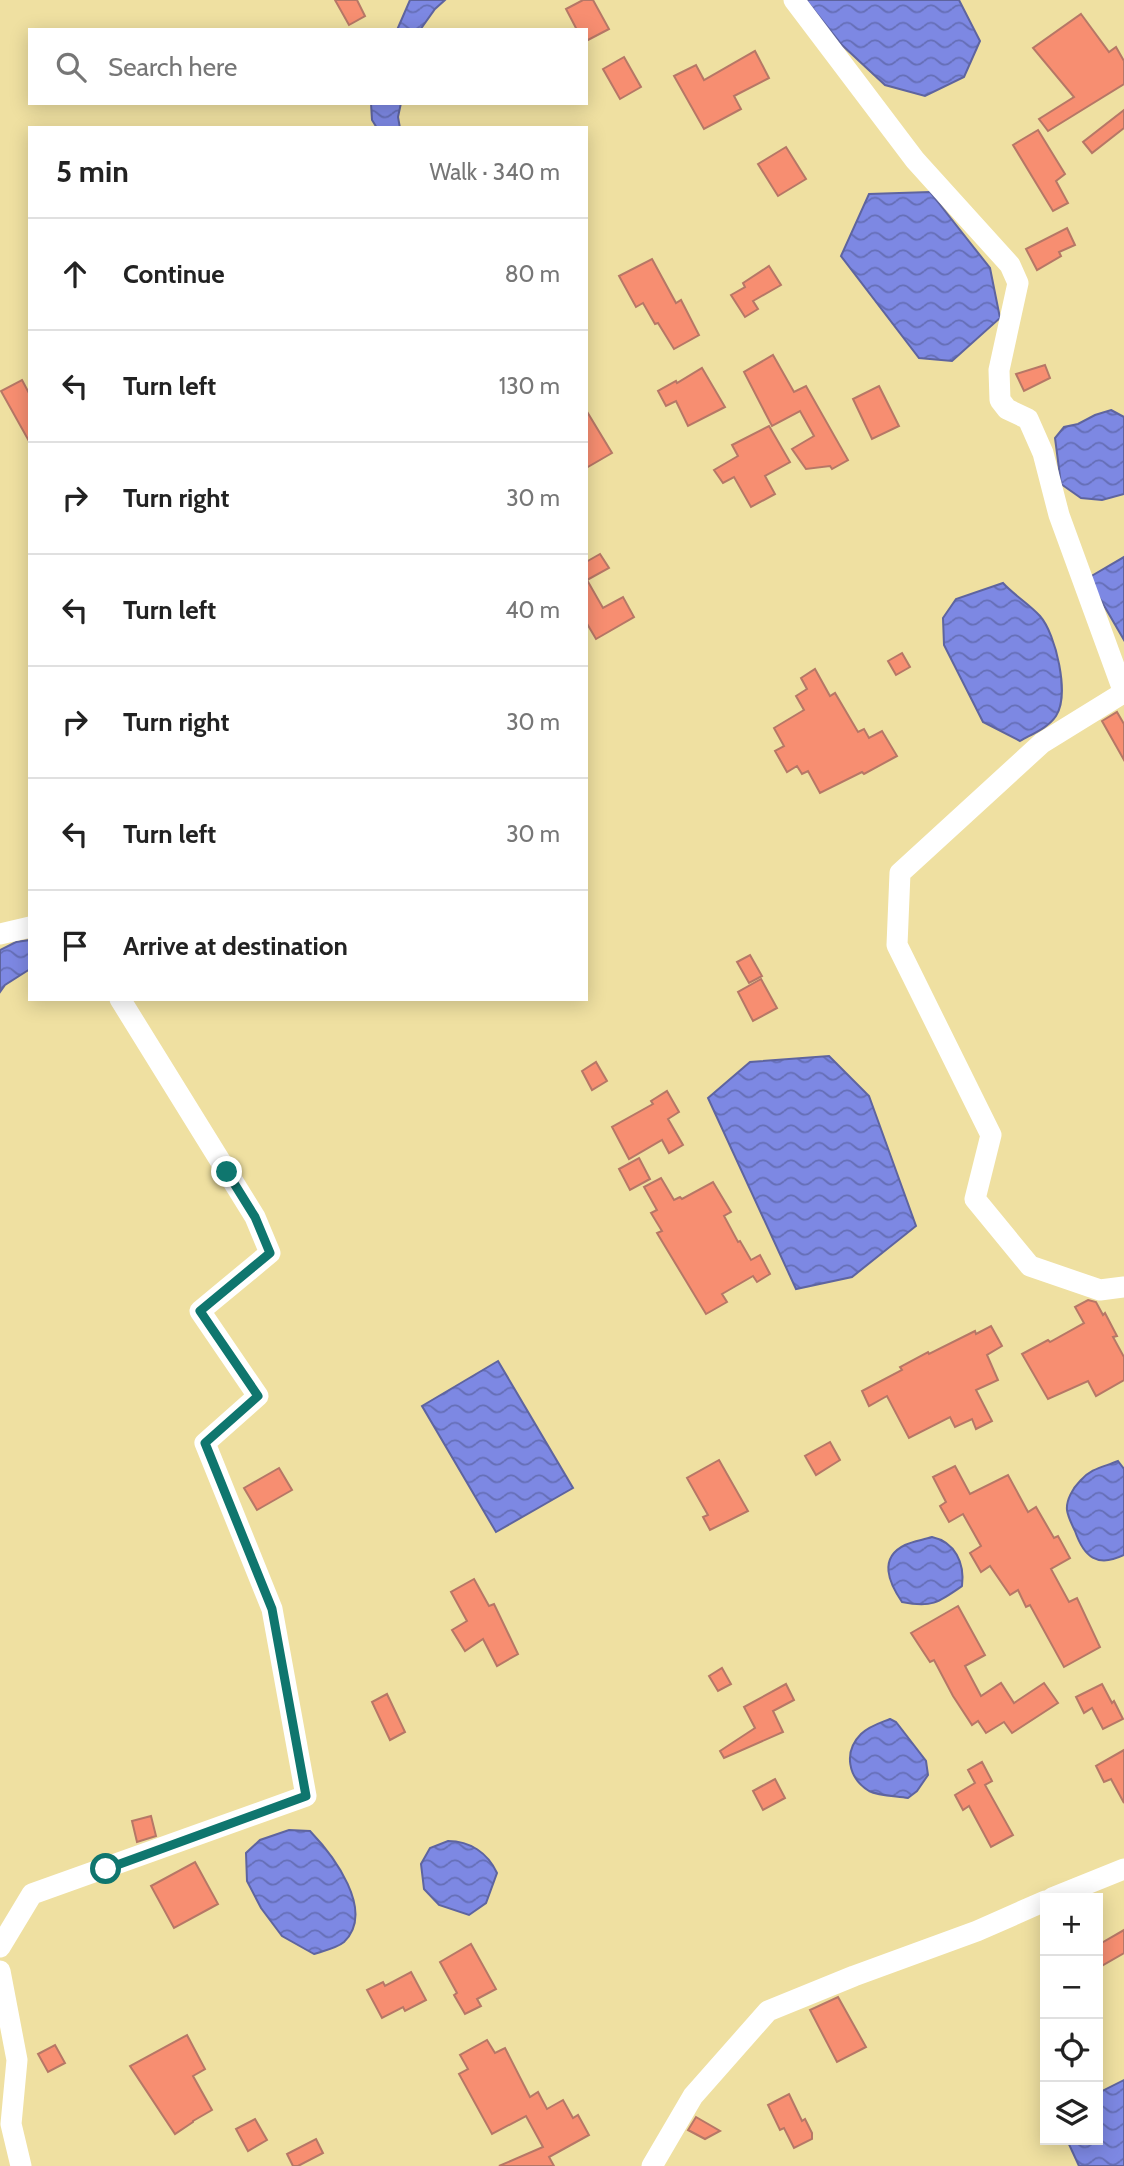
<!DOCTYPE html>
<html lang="en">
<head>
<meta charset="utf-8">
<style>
  body { margin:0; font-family:Cabin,sans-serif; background:#f6f6f6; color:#222 }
  .controls { position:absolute; right:21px; bottom:21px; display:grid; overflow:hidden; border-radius:0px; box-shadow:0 4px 18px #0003 }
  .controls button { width:63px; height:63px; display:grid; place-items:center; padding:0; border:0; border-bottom:2px solid #e0e0e0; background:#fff; color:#222; font:35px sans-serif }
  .stop { position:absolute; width:21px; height:21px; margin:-16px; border:5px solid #0f766e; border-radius:50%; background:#fff }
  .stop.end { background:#0f766e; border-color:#fff; box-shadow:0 2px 7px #0008 }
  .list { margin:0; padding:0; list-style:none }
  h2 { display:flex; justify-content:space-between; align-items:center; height:91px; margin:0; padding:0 28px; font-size:30px }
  h2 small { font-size:23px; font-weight:400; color:#767676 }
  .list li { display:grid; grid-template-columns:46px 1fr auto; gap:21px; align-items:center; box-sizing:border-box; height:112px; padding:0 28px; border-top:2px solid #e0e0e0 }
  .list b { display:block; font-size:26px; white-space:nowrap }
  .list em { font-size:23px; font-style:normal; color:#767676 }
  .icon { flex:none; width:38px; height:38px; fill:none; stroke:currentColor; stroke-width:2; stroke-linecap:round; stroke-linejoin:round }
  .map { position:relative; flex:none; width:1124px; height:2166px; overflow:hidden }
  .search { position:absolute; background:#fff; box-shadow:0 4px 18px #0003; left:28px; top:28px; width:560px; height:77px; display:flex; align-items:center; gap:18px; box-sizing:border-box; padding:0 24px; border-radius:0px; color:#767676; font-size:26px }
  .panel { position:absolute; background:#fff; box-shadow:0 4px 18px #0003; left:28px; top:126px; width:560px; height:875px; border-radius:0px }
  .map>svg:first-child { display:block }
  .water { fill:url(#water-waves); stroke:#5e649f; stroke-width:2 }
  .building { fill:#f78e71; stroke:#b67766; stroke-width:2 }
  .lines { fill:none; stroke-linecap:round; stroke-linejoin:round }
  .street { stroke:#fff; stroke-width:21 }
  .route { stroke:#0f766e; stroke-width:9 }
</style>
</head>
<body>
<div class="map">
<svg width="1124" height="2166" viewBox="0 0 1124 2166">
  <defs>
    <pattern id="water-waves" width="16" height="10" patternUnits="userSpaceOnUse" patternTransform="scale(1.75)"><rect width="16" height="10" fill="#7d88e3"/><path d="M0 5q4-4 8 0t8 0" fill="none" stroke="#656eb6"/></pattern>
  </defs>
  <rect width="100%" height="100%" fill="#efe0a1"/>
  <g class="water">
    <path d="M410,0H445L435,9L420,30H397Z"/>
    <path d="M806,0H959L980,41L964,77L925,96L885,85L842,45Z"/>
    <path d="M371,103H401L398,117L400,128H377L372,120Z"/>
    <path d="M930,192L990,268L1000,318L952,361L919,358L841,256L869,194Z"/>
    <path d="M1111,410L1124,417V494L1102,500L1081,498L1061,484L1055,438L1064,427L1078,424L1095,415Z"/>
    <path d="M1124,557V640L1088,578Z"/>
    <path d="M1003,583C1014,595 1029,604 1040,616C1056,634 1070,695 1056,716C1048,728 1032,734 1020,741L983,722L944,645L943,618L956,599Z"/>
    <path d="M30,940V969L5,985L0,992V950L16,942Z"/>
    <path d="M829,1056L869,1096L916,1226L852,1277L796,1289L708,1098L750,1062Z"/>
    <path d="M498,1361L573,1488L496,1532L422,1406Z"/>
    <path d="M1118,1461L1124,1469V1555C1097,1568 1084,1557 1075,1531C1072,1525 1068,1517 1067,1510C1066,1500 1073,1488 1080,1481C1091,1468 1104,1467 1118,1461Z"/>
    <path d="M932,1537C955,1542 965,1563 962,1586C938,1603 931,1608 902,1602C889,1583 878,1558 905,1545C913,1541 923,1540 932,1537Z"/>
    <path d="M890,1719L896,1722L926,1761L928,1775L917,1791L908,1798C896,1796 879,1796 869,1791C848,1778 843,1752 861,1734C869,1726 880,1723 890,1719Z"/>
    <path d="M289,1830L310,1831C333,1855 376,1911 344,1942C337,1948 323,1951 314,1954L282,1936L261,1908L247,1881L246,1853L260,1840Z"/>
    <path d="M448,1841C470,1841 488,1853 497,1873L486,1903L469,1915L439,1905L424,1889L421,1864L430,1848Z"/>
    <path d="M1124,2080V2166H1079L1067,2140H1098V2093Z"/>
  </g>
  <g class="building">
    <path d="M335,0H357L365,16L349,25Z"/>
    <path d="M583,0H593L609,29L586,41V30H577L566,9Z"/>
    <path d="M1081,14L1109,52L1116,47L1124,61V84L1048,131L1039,119L1074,97L1033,48Z"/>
    <path d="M755,51L769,78L734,96L741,109L704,129L674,76L696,65L704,80Z"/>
    <path d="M624,57L641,87L620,99L603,69Z"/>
    <path d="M1124,110V128L1092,153L1083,142Z"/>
    <path d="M1038,130L1065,174L1056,181L1068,203L1053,211L1013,145Z"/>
    <path d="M786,147L806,179L778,196L758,164Z"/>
    <path d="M1067,228L1075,245L1059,252L1061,256L1037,270L1026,249Z"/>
    <path d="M652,259L676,303L681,300L699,335L674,349L658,323L655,324L643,303L636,307L619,276Z"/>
    <path d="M769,266L781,285L753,301L758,309L745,317L731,295L745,287L743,283Z"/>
    <path d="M773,355L794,392L806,386L848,460L832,469L830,466L806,469L792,449L814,436L800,411L772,426L744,372Z"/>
    <path d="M1045,365L1050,378L1024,391L1016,374Z"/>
    <path d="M702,368L725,407L688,426L676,401L666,406L658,391L676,381L677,383Z"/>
    <path d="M22,380L30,395V443L1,391Z"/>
    <path d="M879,386L899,426L872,439L853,399Z"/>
    <path d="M586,410L612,453L586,468Z"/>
    <path d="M769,426L790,462L765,476L775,494L751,507L734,477L723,483L714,470L738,456L732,445Z"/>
    <path d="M600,554L609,568L587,580L603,608L623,597L634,617L596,639L586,622V562Z"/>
    <path d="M902,653L910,667L896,675L888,661Z"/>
    <path d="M815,669L830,696L835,693L858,732L864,729L869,738L882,731L897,756L864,774L862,772L820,793L808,771L802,774L797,766L787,772L775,751L784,746L774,728L804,710L796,696L807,689L801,678Z"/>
    <path d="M1117,712L1124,724V760L1102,721Z"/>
    <path d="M750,955L762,976L749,983L737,962Z"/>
    <path d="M761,979L777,1008L753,1021L738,992Z"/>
    <path d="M596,1062L607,1081L592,1090L582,1071Z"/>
    <path d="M667,1091L679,1112L668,1119L683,1145L669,1153L662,1140L629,1159L612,1127L653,1104L651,1101Z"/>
    <path d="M639,1158L650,1179L630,1190L619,1169Z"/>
    <path d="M661,1178L674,1200L680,1197L682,1199L713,1182L731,1212L724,1216L738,1242L740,1241L751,1260L760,1255L770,1274L757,1282L753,1276L722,1294L727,1302L706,1314L657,1233L662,1231L651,1213L657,1210L644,1187Z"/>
    <path d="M1088,1300L1096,1302L1103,1315L1105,1313L1117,1336L1113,1337L1124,1357V1380L1096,1396L1088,1381L1048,1399L1022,1354L1048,1340L1050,1342L1084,1323L1075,1307Z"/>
    <path d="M991,1326L1002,1346L987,1355L998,1380L976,1390L992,1421L976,1429L972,1419L955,1427L950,1417L909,1438L887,1396L869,1406L862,1391L902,1370L900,1367L928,1352L929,1354L975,1331L976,1334Z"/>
    <path d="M830,1442L840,1460L816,1475L805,1456Z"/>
    <path d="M719,1460L748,1511L710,1530L703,1517L708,1515L687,1478Z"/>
    <path d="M955,1466L970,1494L1008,1475L1028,1512L1036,1507L1054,1538L1058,1536L1070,1558L1051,1569L1069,1602L1077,1598L1100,1647L1064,1667L1030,1605L1026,1607L1018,1590L1010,1595L990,1566L981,1572L970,1553L981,1546L963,1514L949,1522L940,1506L946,1502L933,1477Z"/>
    <path d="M279,1468L292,1490L257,1510L244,1488Z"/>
    <path d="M474,1579L489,1606L494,1604L518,1654L497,1666L483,1639L465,1651L452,1630L467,1621L451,1592Z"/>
    <path d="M958,1606L985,1655L965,1666L981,1696L1001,1683L1014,1703L1044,1683L1058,1703L1012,1733L1004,1722L986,1733L978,1721L972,1725L953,1696L934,1660L930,1662L911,1633Z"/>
    <path d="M722,1668L731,1684L718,1691L709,1676Z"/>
    <path d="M786,1684L794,1700L773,1711L783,1732L724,1758L720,1751L755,1728L744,1707Z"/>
    <path d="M1102,1684L1112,1703L1114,1701L1123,1719L1103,1729L1092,1708L1084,1713L1076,1697Z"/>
    <path d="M387,1694L405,1732L390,1740L372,1702Z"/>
    <path d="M1124,1750V1803L1111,1779L1104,1782L1096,1766Z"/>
    <path d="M982,1762L992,1781L985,1785L1013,1835L991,1847L969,1806L963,1810L955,1795L975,1783L968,1770Z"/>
    <path d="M775,1779L785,1798L763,1810L753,1791Z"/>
    <path d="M151,1816L156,1836L137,1842L132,1821Z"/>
    <path d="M195,1862L218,1904L174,1928L151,1886Z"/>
    <path d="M1124,1930V1953L1098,1968V1945Z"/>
    <path d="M471,1944L496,1989L477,1999L481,2006L465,2014L454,1995L457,1993L440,1962Z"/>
    <path d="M411,1972L426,2000L405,2011L403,2007L382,2018L367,1990L383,1982L385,1986Z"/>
    <path d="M838,1997L866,2047L837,2062L810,2010Z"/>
    <path d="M187,2035L205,2069L193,2076L212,2110L193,2121V2122L175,2134L130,2066Z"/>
    <path d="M487,2040L495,2053L505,2048L530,2097L538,2092L547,2109L563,2100L573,2118L578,2115L589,2135L549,2157L554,2166H499L543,2147L526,2116L492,2134L459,2074L468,2069L460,2055Z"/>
    <path d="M55,2045L65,2063L48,2072L38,2054Z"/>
    <path d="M789,2094L802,2121L805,2119L812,2133V2139L794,2148L784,2128L780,2130L768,2105Z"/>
    <path d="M696,2117L720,2131L705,2139L688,2130Z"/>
    <path d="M255,2119L267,2140L248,2151L236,2129Z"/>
    <path d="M316,2139L323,2153L298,2166H293L287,2154Z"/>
  </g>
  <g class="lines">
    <g class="street">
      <path d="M794,0L915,160L1010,265L1018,283L999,370L1000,400L1007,409L1028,419L1043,453L1059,515L1124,693"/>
      <path d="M1123,693L1042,743L900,873L897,945L991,1135L975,1199L1030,1266L1100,1290L1124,1287"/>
      <path d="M0,934L30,927"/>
      <path d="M1052,1898L1124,1869"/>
      <path d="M0,1947L32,1894L306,1796L272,1609L205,1443L258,1396L200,1311L270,1253L255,1217L120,999"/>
      <path d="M0,1971L17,2060L11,2124L21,2166"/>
      <path d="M652,2166L693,2096L768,2011L854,1976L977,1931L1045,1901"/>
    </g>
  </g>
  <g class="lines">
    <path class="route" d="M106,1869L306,1796L272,1609L205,1443L258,1396L200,1311L270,1253L255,1217L227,1172"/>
  </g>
</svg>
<div class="controls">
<button>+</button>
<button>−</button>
<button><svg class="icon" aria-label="locate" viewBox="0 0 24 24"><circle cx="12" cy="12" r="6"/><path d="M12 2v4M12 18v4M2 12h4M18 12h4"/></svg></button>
<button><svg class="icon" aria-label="layers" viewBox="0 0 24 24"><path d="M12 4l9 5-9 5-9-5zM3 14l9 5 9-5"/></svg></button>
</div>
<div class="stop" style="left:106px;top:1869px"></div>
<div class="stop end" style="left:227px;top:1172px"></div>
<div class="search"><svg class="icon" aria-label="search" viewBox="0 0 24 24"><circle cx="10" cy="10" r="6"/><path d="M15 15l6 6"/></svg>Search here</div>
<section class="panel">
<h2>5 min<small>Walk · 340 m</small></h2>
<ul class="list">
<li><svg class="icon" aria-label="ahead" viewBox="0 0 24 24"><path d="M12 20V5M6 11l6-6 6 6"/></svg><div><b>Continue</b></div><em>80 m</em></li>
<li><svg class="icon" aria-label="left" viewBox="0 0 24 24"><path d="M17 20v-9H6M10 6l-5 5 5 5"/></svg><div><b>Turn left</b></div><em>130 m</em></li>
<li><svg class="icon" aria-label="right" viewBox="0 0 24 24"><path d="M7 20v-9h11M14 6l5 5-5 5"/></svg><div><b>Turn right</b></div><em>30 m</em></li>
<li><svg class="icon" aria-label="left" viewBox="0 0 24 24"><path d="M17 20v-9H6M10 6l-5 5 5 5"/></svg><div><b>Turn left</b></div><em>40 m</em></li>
<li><svg class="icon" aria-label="right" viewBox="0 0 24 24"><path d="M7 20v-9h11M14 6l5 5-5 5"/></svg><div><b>Turn right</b></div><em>30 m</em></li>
<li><svg class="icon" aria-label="left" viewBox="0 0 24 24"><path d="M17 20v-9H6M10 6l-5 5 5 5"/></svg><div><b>Turn left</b></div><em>30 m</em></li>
<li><svg class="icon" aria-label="arrive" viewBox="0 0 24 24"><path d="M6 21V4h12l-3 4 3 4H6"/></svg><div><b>Arrive at destination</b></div></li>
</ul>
</section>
</div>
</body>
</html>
